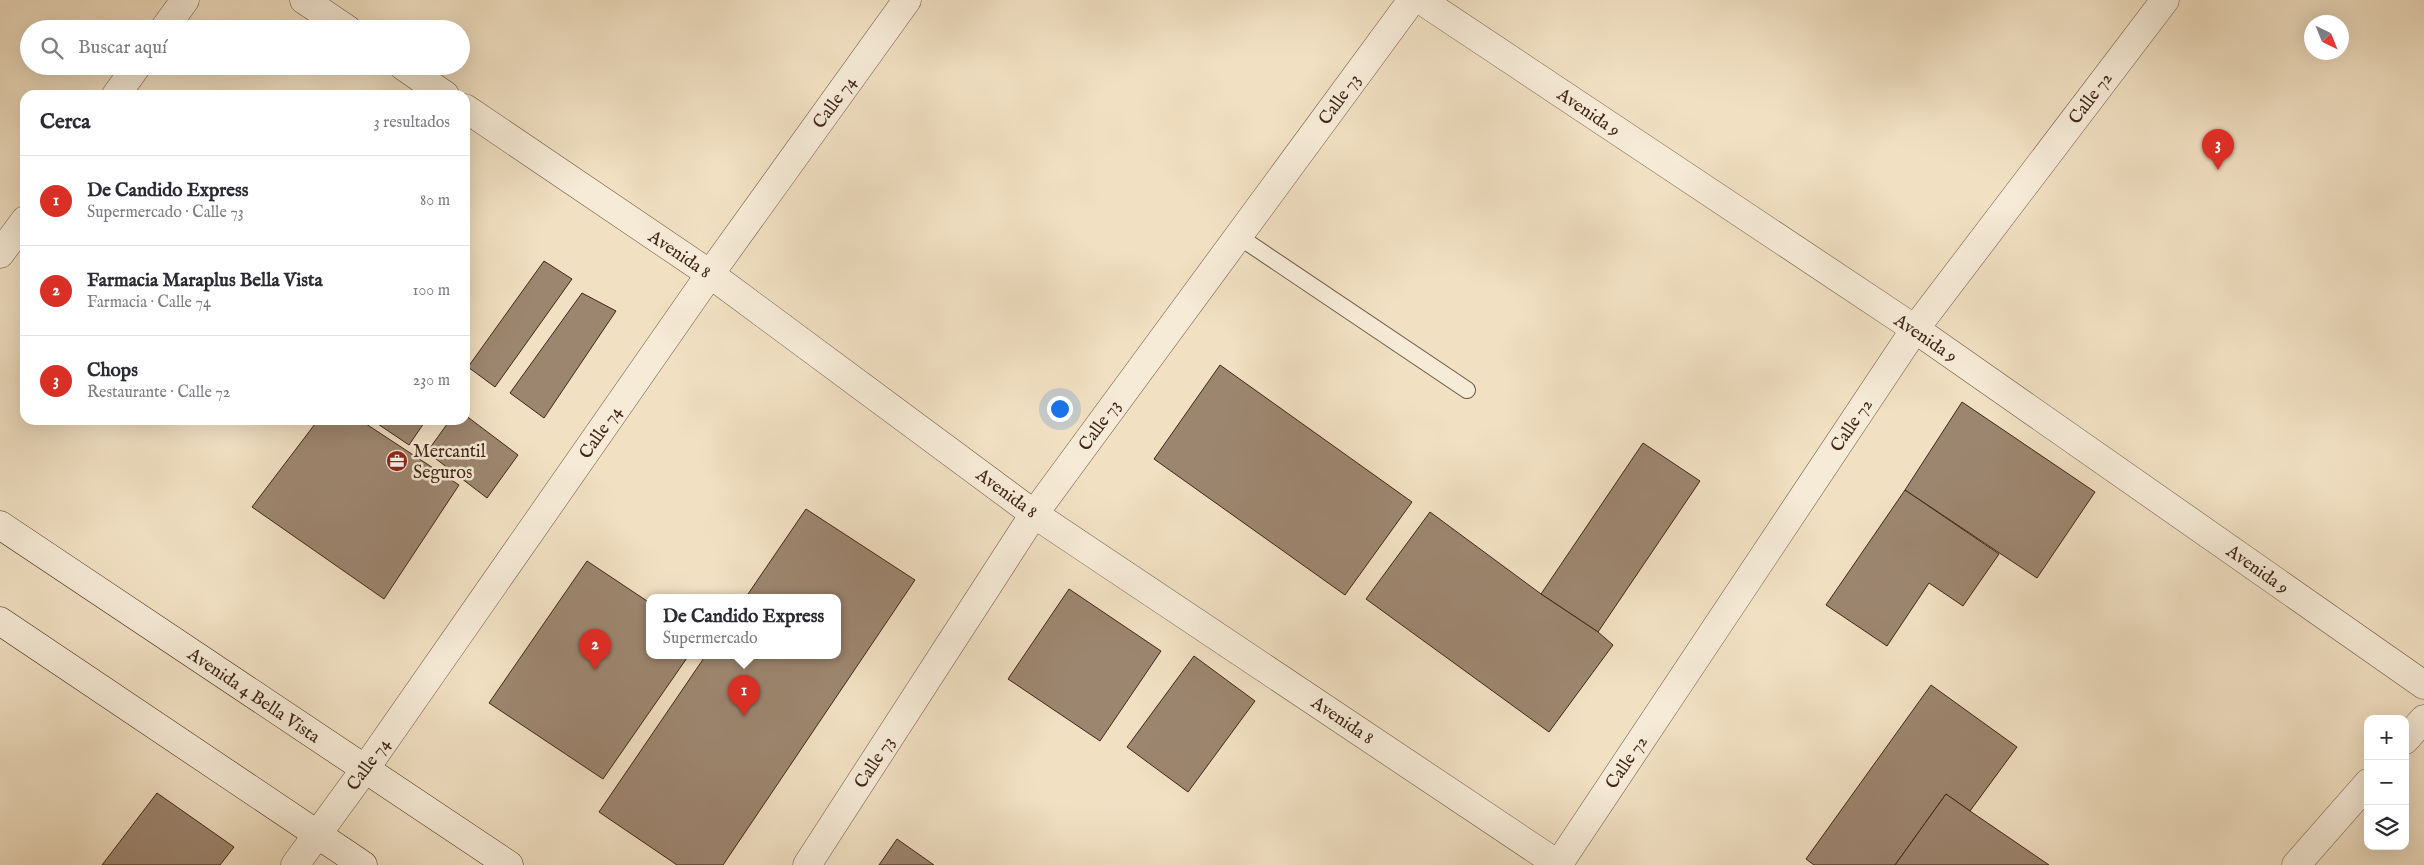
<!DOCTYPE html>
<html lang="es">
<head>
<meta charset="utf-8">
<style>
  body { margin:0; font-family:"IM FELL English",serif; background:#f2f2f3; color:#2b2b33 }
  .controls { position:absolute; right:15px; bottom:15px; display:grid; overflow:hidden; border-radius:10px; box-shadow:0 5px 20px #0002 }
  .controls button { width:45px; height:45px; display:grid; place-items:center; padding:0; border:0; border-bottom:1px solid #e1e1e2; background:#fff; color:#2b2b33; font:25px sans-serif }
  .compass { position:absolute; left:2304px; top:15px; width:45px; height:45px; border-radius:50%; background:#fff; box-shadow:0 5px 20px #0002; rotate:137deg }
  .you { position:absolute; left:1059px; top:408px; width:18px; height:18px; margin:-12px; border:4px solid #fff; border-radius:50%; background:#1a73e8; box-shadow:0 0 0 8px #1a73e833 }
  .badge { display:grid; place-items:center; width:32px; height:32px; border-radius:50%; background:#d93025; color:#fff; font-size:16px; font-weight:700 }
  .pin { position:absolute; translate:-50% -41px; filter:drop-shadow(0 1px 2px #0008) }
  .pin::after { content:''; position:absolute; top:26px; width:18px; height:15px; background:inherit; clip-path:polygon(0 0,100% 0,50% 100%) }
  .popup { position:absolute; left:646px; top:594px; width:195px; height:65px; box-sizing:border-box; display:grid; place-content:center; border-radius:10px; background:#fff; filter:drop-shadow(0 1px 4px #0005); font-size:16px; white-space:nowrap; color:#7c7c81 }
  .popup b { font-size:19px; color:#2b2b33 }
  .popup::after { content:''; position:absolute; left:50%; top:100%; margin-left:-10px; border:10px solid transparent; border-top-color:#fff }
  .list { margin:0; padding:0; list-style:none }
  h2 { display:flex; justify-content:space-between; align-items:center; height:65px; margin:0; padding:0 20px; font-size:21px }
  h2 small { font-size:16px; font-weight:400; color:#7c7c81 }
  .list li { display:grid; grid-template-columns:32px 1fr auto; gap:15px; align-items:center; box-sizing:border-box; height:90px; padding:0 20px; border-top:1px solid #e1e1e2 }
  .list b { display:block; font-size:19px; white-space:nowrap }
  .list p { margin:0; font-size:16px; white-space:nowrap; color:#7c7c81 }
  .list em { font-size:16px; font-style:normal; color:#7c7c81 }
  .icon { flex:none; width:28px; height:28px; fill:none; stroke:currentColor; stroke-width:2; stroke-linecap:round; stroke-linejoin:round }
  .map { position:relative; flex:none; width:2424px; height:865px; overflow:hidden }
  .search { position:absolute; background:#fff; box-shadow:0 5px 20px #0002; left:20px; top:20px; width:450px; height:55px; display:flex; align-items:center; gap:12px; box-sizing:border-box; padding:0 18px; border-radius:28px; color:#7c7c81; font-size:19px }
  .panel { position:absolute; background:#fff; box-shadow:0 5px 20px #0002; left:20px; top:90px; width:450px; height:335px; border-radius:15px }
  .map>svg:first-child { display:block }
  .building { fill:#9d8670; stroke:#412517 }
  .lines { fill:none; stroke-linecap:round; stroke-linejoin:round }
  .lane-casing { stroke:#6d5442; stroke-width:18 }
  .street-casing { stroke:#6d5442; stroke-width:29 }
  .secondary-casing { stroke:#412517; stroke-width:29 }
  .lane { stroke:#f6ebd7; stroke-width:16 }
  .street { stroke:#f6ebd7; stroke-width:28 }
  .secondary { stroke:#f6ebd7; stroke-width:28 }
  .labels { text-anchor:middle; stroke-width:5; stroke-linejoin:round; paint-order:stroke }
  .street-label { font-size:18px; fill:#412517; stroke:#f6ebd7 }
  .poi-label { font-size:18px; fill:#412517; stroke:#f6ebd7; text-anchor:start }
</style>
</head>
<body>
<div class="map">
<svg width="2424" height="865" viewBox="0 0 2424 865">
  <rect width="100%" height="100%" fill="#f1e0c2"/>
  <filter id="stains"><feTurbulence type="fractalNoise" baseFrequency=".004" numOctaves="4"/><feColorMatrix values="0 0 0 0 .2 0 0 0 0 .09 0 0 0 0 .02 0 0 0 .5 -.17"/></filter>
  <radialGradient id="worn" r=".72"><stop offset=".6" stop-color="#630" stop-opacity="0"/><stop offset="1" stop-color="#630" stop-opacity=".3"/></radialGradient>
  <g class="building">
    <path d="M544,261L572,279L495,387L468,367Z"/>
    <path d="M582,293L616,311L544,418L510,393Z"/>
    <path d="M1220,365L1412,502L1345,595L1154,459Z"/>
    <path d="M1962,402L2095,492L2037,578L1905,490Z"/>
    <path d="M465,415L518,455L487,498L427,452L450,420H465Z"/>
    <path d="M318,420H360L459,485L384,599L252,507Z"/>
    <path d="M372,420H426L409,445Z"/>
    <path d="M1643,443L1700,481L1598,632L1541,594Z"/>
    <path d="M1905,490L1999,554L1963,606L1929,583L1887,646L1826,605Z"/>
    <path d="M806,509L915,580L723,865H677L599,812L706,655H838V597H746Z"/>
    <path d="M1430,512L1541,594L1598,632L1613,645L1549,732L1366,599Z"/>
    <path d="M587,561L650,603V655H689L603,779L489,703Z"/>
    <path d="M1069,589L1161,651L1100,741L1008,679Z"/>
    <path d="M1194,656L1255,701L1188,792L1127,747Z"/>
    <path d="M1931,685L2017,747L1970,811L1946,794L1895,865H1814L1806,859Z"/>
    <path d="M157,793L234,847L220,865H102Z"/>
    <path d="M1946,794L1970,811L2049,865H1895Z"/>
    <path d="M897,839L934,865H879Z"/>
  </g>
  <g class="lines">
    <g class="lane-casing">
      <path id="lane" d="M1238,236L1467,390"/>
    </g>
    <g class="street-casing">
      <g id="street">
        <path d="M304,0L347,29"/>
        <path d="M1421,0L1915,329L2424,685"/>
        <path d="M164,29L185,0"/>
        <path d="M403,66L445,95"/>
        <path d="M116,95L137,66"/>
        <path d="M465,108L710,274L1034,514L1559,865"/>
        <path d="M0,254L25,220"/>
        <path d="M2405,740L2424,719"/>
        <path d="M295,865L365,769L710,274L907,0"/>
        <path d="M807,865L1034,514L1412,0"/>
        <path d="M1558,865L1915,329L2165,0"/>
        <path d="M2296,865L2368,783"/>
      </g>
    </g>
    <g class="secondary-casing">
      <g id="secondary">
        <path d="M0,525L509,865"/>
        <path d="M0,621L363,865"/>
      </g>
    </g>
    <use href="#lane" class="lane"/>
    <use href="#street" class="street"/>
    <use href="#secondary" class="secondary"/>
  </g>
  <defs>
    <g id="office-disc" transform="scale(1.125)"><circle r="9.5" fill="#8f2418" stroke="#f6ebd7"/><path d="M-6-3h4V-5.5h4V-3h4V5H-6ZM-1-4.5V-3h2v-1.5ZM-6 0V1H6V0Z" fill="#fff"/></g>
  </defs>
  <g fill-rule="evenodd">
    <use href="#office-disc" x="397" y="461"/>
  </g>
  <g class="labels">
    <g class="street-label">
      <text transform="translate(2090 98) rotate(-53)" y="6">Calle 72</text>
      <text transform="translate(1339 99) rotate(-54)" y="6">Calle 73</text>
      <text transform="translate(834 102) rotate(-54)" y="6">Calle 74</text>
      <text transform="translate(1589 112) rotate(34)" y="6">Avenida 9</text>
      <text transform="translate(680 254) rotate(34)" y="6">Avenida 8</text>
      <text transform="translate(1926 338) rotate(34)" y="6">Avenida 9</text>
      <text transform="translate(1099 425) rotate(-54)" y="6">Calle 73</text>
      <text transform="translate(1851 425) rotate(-56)" y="6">Calle 72</text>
      <text transform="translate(600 432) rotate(-55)" y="6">Calle 74</text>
      <text transform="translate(1007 493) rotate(36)" y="6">Avenida 8</text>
      <text transform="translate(2258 569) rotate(35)" y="6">Avenida 9</text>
      <text transform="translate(254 695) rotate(34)" y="6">Avenida 4 Bella Vista</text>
      <text transform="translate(1343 720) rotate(34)" y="6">Avenida 8</text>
      <text transform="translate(874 762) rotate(-57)" y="6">Calle 73</text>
      <text transform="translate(1626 762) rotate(-56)" y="6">Calle 72</text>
      <text transform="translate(368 764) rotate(-54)" y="6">Calle 74</text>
    </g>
    <g class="poi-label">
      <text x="413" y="457">Mercantil<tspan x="413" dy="21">Seguros</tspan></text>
    </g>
  </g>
  <rect width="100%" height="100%" filter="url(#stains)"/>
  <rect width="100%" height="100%" fill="url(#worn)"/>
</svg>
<div class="controls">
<button>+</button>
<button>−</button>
<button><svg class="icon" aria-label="layers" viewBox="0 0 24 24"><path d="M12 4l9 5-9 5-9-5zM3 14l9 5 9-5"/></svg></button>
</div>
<svg class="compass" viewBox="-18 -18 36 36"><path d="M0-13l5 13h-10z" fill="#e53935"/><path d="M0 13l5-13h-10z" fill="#7c7c81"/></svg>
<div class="you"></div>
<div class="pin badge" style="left:744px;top:716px">1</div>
<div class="popup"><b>De Candido Express</b>Supermercado</div>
<div class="pin badge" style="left:595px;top:670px">2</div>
<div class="pin badge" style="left:2218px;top:170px">3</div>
<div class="search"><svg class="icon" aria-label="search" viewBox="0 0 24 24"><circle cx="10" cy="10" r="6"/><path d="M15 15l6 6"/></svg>Buscar aquí</div>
<section class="panel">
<h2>Cerca<small>3 resultados</small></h2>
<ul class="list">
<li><span class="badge">1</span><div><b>De Candido Express</b><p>Supermercado · Calle 73</p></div><em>80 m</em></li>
<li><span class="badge">2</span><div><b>Farmacia Maraplus Bella Vista</b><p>Farmacia · Calle 74</p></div><em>100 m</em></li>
<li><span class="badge">3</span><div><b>Chops</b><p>Restaurante · Calle 72</p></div><em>230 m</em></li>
</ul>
</section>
</div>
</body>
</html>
